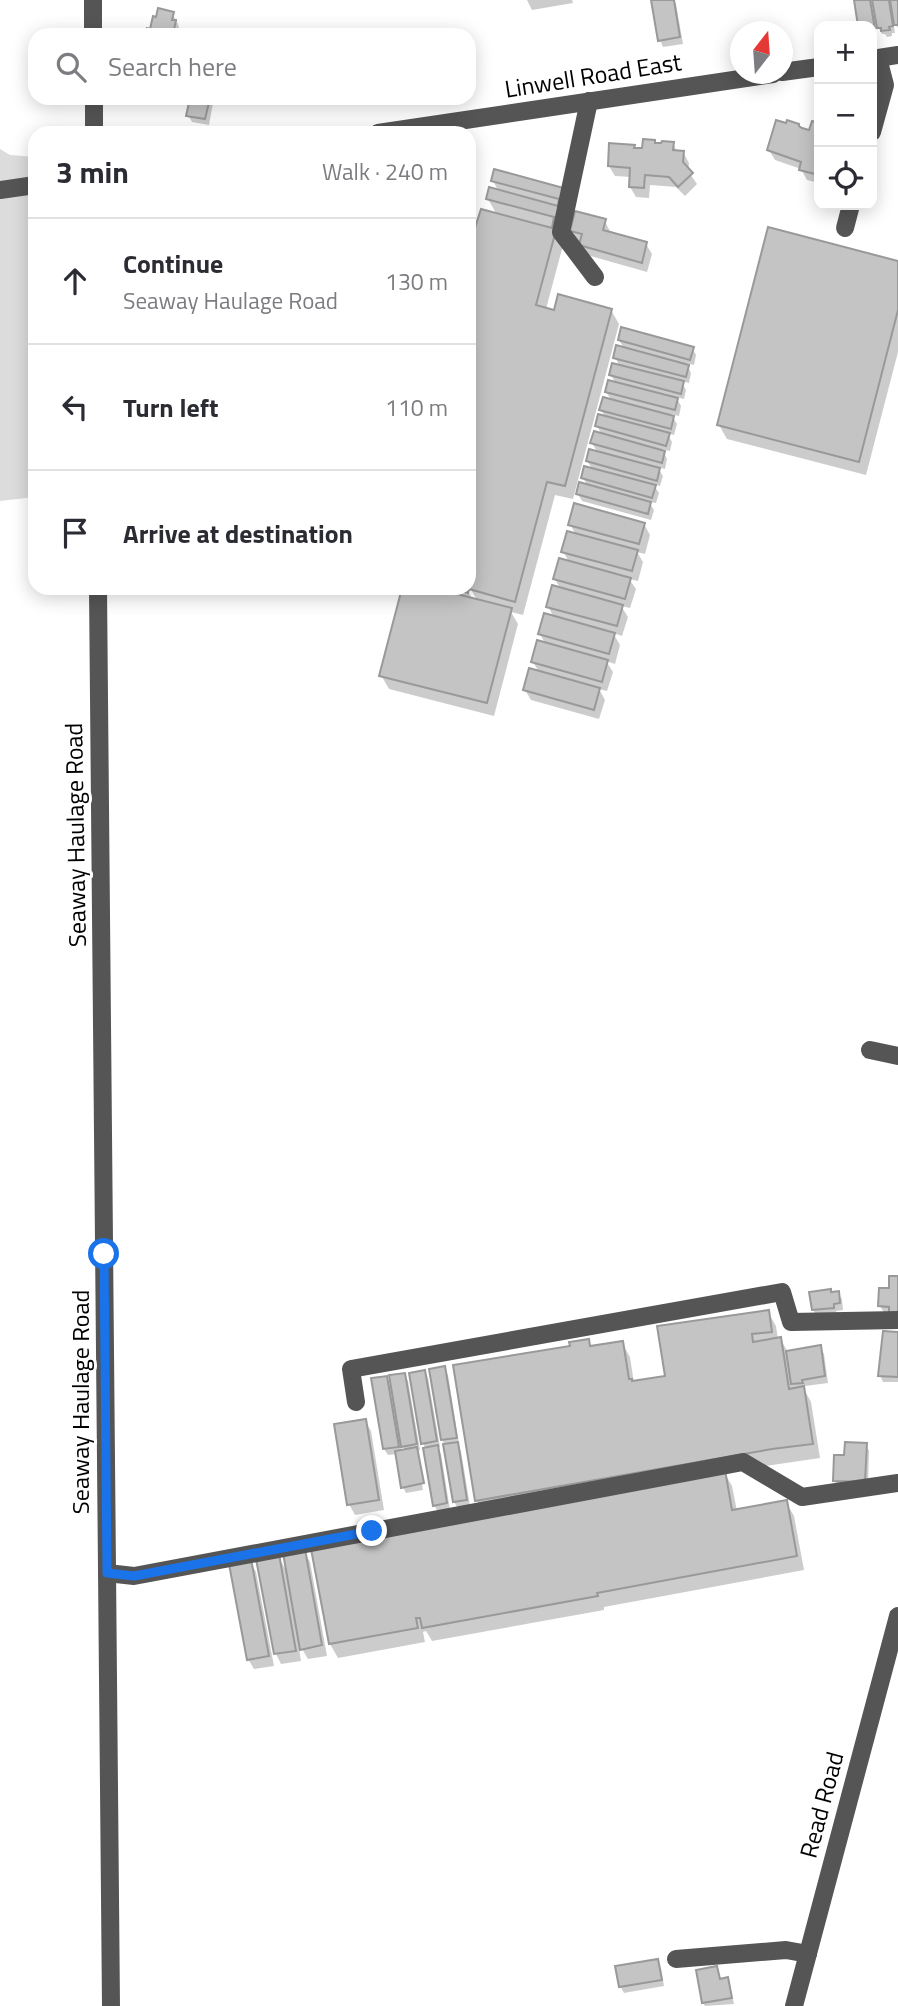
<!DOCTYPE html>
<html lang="en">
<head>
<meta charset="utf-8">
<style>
  body { margin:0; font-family:"Titillium Web",sans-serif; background:#f7f7f7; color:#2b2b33 }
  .controls { position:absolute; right:21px; top:21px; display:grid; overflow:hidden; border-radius:14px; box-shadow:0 4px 18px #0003 }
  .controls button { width:63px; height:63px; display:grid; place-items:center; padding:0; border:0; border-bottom:2px solid #e1e1e2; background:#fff; color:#2b2b33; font:35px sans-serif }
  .compass { position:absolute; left:730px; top:21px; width:63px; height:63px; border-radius:50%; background:#fff; box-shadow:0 4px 18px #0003; rotate:17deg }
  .stop { position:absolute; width:21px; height:21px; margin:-16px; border:5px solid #1a73e8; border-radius:50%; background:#fff }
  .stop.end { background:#1a73e8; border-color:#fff; box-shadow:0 2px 7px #0008 }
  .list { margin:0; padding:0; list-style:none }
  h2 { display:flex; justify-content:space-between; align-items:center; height:91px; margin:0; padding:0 28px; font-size:30px }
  h2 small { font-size:23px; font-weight:400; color:#7c7c81 }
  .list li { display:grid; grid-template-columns:46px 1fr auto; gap:21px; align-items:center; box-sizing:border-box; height:126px; padding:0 28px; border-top:2px solid #e1e1e2 }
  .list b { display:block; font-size:26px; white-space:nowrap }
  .list p { margin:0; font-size:23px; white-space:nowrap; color:#7c7c81 }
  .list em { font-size:23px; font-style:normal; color:#7c7c81 }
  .icon { flex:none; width:38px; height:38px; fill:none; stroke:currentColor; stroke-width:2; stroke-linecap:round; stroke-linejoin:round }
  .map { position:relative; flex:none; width:898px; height:2006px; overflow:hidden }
  .search { position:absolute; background:#fff; box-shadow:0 4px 18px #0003; left:28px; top:28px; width:448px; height:77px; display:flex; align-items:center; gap:18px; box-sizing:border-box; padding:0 24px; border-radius:21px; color:#7c7c81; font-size:26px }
  .panel { position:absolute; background:#fff; box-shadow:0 4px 18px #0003; left:28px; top:126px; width:448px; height:469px; border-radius:21px }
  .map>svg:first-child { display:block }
  .green { fill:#dcdcdc }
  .shadow { fill:#0003; fill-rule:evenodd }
  .building { fill:#c4c4c4; stroke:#999; stroke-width:2 }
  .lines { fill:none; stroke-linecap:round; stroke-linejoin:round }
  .minor { stroke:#555; stroke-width:18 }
  .route { stroke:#1a73e8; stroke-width:9 }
  .labels { text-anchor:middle; stroke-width:6; stroke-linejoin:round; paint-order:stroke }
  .street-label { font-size:24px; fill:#000; stroke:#fff }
</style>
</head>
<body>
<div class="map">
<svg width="898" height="2006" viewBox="0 0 898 2006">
  <rect width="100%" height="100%" fill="#fff"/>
  <path class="green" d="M0,149L10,155L35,157V497L0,501Z"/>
  <g class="shadow">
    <path d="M527,0H572L573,3L532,10Z"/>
    <path d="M658,0H674L676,4L683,44L663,47L660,40Z"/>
    <path d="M856,0H898V28L893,20L895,33H892V36L887,37L885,34H882L875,22L877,36L872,39V26H860Z"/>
    <path d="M172,13L178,24L181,35H148Z"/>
    <path d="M192,98H214L209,125L192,122L188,115Z"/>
    <path d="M813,123L819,125V183L807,180L801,169L775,160L769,150L800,128L810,132Z"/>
    <path d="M673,143L677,152H683L689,163L688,171L697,184L685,196L676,187L650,185L649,198L636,197L630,187L631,177L615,176L609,166L633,146L635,150H644L655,145Z"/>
    <path d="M495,171L574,204L546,309L555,312L611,310L619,324L573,499L555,495L523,615L511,612L518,624L494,716L389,689L381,675L404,588H466L473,600H477L469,586V253L497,215L488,199L499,192L493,181Z"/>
    <path d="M469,192L476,203L469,227Z"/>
    <path d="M604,220L610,231V234L646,244L652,254L647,272L587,255L582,242L578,241L572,231Z"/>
    <path d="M898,262V352L866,475L727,439L719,425Z"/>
    <path d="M619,340L692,348L696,355L694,365L686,363L691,373L689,383L681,381L686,390L684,399L676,397L681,406L679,416L671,414L677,424L674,435L667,433L672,442L670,451L662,449L667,459L665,469L657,467L663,476L660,486L653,484L659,493L656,503L649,502L654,510L651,520L582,501L578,494L588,486L583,478L593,470L587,461L598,453L592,443L602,435L597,426L606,418L601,410L612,401L606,392L616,384L611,375L620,367L615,357L625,350Z"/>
    <path d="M570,524H644L650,535L645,554L637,552L643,562L638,581L629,579L636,589L630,608L621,606L628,617L622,636L613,633L620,645L615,664L606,661L613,672L607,691L599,689L605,700L599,719L531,700L525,690L539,672L533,662L546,645L540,634L554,618L548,606L561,590L555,579L569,562L563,551L576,535Z"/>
    <path d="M898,1278L892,1316H886L880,1306Z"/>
    <path d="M811,1293H838L842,1299L843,1310L836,1311L837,1314L817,1316L813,1310Z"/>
    <path d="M768,1312L776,1326L778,1340L780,1339L788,1352L820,1347L824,1354L828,1383L805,1386V1389H804L811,1402L820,1458L724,1472L732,1486L737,1511L786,1502L794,1516L804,1570L604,1607V1610L432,1641L426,1631L423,1632L425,1642L338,1658L330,1644L313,1550L485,1514L477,1501L572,1348L588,1341L592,1348L622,1343L630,1357L634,1383L667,1378Z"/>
    <path d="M898,1334V1382H883L880,1375Z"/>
    <path d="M444,1368L448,1375L459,1444H457L461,1451L470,1506L458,1508L454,1502L445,1445L442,1440Z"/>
    <path d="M424,1372L428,1378L440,1447L437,1448L441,1454L450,1510L438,1512L434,1505L426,1450L423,1443Z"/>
    <path d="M404,1375L408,1381L420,1450L417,1451L419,1454H417L423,1490L406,1493L403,1487L397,1454L388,1455L384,1449L373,1380L386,1377L393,1390ZM400,1440L406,1451L401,1452Z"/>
    <path d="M365,1421L371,1431L384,1510L355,1515L349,1504Z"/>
    <path d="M866,1445L869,1451L868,1488L839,1487L835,1481Z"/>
    <path d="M304,1551L310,1562L327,1656L308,1659L298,1642L301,1661L281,1664L276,1654L258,1560L278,1556L288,1574Z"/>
    <path d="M250,1561L256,1572L274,1666L254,1669L248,1659Z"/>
    <path d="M657,1961L661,1968L664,1986L624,1993L620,1986Z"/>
    <path d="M716,1968L721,1980L727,1979L730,1986L734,2004L705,2006L703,2003Z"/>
  </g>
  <g class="building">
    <path d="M651,0H674L680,37L658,41Z"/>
    <path d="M854,0H870L875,29L872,30V26H858Z"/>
    <path d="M872,0H889L893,26L889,27L890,30L881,31V28H877Z"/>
    <path d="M890,0H898V25H894Z"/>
    <path d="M158,8L174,12L172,20H176L173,35H146L147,28L150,29L153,16L156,17Z"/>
    <path d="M190,98H210L205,119L186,116Z"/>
    <path d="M776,120L786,123L787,120L799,124V126L802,128L809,130L812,121L819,123V175L799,170L801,162L767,150Z"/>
    <path d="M643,139L655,140V143H661L662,141L674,142L673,150L684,151L683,162L693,173L678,187L669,177L645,175L644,188L629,187L630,168L608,166L609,143L635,145L634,148H642Z"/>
    <path d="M494,169L567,189L536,305L554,310L558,294L612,309L565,486L547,482L515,602L469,589L468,593L459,590V588H469V246L481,209L552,228L554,217L486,199L489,187L558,206L559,199L491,181Z"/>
    <path d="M575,211L606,219L603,230L647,242L642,263L579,245L582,234L570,231Z"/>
    <path d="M768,227L898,261V310L859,462L717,425Z"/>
    <path d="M621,327L694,347L690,360L618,340Z"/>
    <path d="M616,345L689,365L686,377L613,358Z"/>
    <path d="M612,363L684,381L681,394L609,375Z"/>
    <path d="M608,380L678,398L675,410L605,392Z"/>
    <path d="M603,397L674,416L671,429L599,410Z"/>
    <path d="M598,414L670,433L666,446L595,426Z"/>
    <path d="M594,431L665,451L662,463L590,443Z"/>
    <path d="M589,449L660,468L657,481L586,461Z"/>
    <path d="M584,466L656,485L652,498L581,478Z"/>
    <path d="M579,482L651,502L648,514L576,494Z"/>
    <path d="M574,503L645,523L639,544L568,525Z"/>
    <path d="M567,531L638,550L632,571L561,552Z"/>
    <path d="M559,558L631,578L625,599L553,579Z"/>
    <path d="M552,585L623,605L617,626L546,607Z"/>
    <path d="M402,588H433L512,608L487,703L379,676Z"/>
    <path d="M544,613L615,633L609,654L538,634Z"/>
    <path d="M537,640L608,660L602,682L531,662Z"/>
    <path d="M529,668L600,688L594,710L523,690Z"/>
    <path d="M889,1276H898V1315H889V1307L878,1306L879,1288H889Z"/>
    <path d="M831,1289V1292L839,1291L840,1303L834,1304V1308L812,1310L809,1292Z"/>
    <path d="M769,1310L772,1332L752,1334L753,1342L781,1337L789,1389L804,1386L813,1444L772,1449L475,1501L453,1365L570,1346L569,1342L589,1339L590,1346L623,1341L629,1379H632V1381L665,1376L657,1326Z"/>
    <path d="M883,1331L898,1332V1377L878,1376Z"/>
    <path d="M821,1345L825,1376L802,1380L803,1383L791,1384L786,1351Z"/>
    <path d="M445,1366L457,1438L441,1440L429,1369Z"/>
    <path d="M425,1370L437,1441L421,1444L409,1373Z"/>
    <path d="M405,1373L417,1444L401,1447L389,1375Z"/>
    <path d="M387,1376L399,1447L383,1449L371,1378Z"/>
    <path d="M366,1419L379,1500L347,1505L334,1424Z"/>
    <path d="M458,1442L467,1500L453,1502L443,1444Z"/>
    <path d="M845,1442L867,1443L865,1482L833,1481L834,1455H844Z"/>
    <path d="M438,1445L447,1503L433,1506L423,1448Z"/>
    <path d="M417,1447L424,1483L401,1488L395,1451Z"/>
    <path d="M725,1470L732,1510L787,1500L797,1556L597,1593L598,1596L422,1628L420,1618H416L418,1628L329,1644L311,1549Z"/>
    <path d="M305,1549L322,1645L300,1650L283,1553Z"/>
    <path d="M279,1554L296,1651L274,1654L256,1559Z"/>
    <path d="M251,1559L269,1656L247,1660L229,1564Z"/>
    <path d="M658,1959L662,1980L619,1987L615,1966Z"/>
    <path d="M717,1966L720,1979L728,1977L732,1998L702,2003L696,1970Z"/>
  </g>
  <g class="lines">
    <g class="minor">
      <path d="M93,0V35"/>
      <path d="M872,59L898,55"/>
      <path d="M782,72L819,67"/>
      <path d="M94,98V133"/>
      <path d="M589,101L561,232L595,277"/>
      <path d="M872,132L885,85L878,58"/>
      <path d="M378,133L773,74"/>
      <path d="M0,190L35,185"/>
      <path d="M845,228L851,205"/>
      <path d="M98,588L111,2006"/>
      <path d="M870,1050L898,1056"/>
      <path d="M356,1402L351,1369L782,1292L791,1322L898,1320"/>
      <path d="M107,1573L134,1576L743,1462L802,1497L898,1483"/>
      <path d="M676,1959L786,1950L808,1954"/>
      <path d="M794,2006L898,1616"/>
    </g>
  </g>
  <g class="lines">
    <path class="route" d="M104,1254L107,1573L134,1576L372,1531"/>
  </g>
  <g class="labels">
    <g class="street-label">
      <text transform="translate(593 76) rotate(-9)" y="8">Linwell Road East</text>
      <text transform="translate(76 835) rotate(-91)" y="8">Seaway Haulage Road</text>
      <text transform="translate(81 1402) rotate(-90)" y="8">Seaway Haulage Road</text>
      <text transform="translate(822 1805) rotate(-75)" y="8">Read Road</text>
    </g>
  </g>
</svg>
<div class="controls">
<button>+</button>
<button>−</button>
<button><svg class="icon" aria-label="locate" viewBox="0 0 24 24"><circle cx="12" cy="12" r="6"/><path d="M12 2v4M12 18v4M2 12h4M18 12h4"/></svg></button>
</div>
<svg class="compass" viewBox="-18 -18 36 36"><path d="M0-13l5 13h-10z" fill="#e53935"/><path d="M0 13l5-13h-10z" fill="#7c7c81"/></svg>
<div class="stop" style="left:104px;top:1254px"></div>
<div class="stop end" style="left:372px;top:1531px"></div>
<div class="search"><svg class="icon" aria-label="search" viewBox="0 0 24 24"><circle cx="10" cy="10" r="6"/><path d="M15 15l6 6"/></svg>Search here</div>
<section class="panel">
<h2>3 min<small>Walk · 240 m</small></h2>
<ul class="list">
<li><svg class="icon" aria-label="ahead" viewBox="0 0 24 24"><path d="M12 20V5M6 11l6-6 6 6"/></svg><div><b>Continue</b><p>Seaway Haulage Road</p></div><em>130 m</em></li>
<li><svg class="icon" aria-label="left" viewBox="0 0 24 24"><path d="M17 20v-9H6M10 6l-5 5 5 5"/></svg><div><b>Turn left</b></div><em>110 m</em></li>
<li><svg class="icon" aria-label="arrive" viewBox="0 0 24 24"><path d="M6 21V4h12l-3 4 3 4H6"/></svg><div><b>Arrive at destination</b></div></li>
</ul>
</section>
</div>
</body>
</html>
